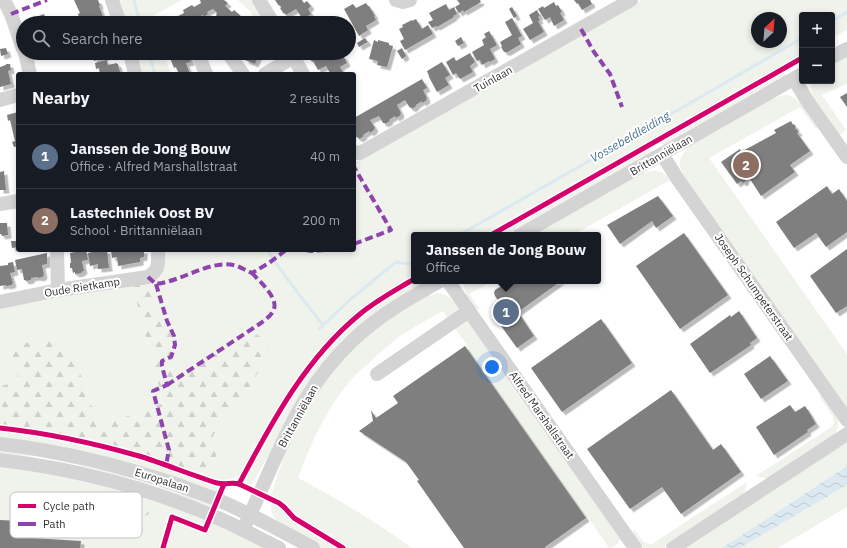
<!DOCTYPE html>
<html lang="en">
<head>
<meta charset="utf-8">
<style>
  body { margin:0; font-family:"IBM Plex Sans",sans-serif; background:#20242c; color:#f1f3f6 }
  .controls { position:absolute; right:12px; top:12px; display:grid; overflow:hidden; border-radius:4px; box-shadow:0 2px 6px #0003 }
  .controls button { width:36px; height:36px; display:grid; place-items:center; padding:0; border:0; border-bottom:1px solid #363941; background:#171b24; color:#f1f3f6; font:20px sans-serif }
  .compass { position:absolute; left:751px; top:12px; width:36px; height:36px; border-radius:50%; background:#171b24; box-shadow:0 2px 6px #0003; rotate:26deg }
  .you { position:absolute; left:492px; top:367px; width:14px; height:14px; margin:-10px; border:3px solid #fff; border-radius:50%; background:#1a73e8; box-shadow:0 0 0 6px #1a73e833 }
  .badge { display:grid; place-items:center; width:26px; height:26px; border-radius:50%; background:#b45309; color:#fff; font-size:13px; font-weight:700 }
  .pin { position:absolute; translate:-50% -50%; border:2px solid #fff; box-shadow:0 1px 4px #0006 }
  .popup { position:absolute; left:411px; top:232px; width:190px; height:52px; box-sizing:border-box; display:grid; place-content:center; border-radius:4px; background:#171b24; filter:drop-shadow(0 1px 3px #0005); font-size:13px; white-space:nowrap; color:#9ea1a6 }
  .popup b { font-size:15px; color:#f1f3f6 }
  .popup::after { content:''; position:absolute; left:50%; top:100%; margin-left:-8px; border:8px solid transparent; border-top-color:#171b24 }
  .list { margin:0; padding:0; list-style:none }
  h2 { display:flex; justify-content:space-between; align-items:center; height:52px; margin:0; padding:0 16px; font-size:17px }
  h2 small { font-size:13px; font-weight:400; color:#9ea1a6 }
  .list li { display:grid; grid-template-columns:26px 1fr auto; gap:12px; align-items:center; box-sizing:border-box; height:64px; padding:0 16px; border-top:1px solid #363941 }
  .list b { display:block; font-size:15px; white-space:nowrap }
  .list p { margin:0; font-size:13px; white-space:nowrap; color:#9ea1a6 }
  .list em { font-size:13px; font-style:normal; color:#9ea1a6 }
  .icon { flex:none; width:22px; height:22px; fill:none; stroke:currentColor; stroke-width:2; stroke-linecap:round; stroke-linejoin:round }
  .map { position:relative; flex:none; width:847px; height:548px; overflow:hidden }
  .search { position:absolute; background:#171b24; box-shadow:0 2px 6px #0003; left:16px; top:16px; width:340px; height:44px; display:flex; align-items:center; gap:10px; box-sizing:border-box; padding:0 14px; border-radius:22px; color:#9ea1a6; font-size:15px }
  .panel { position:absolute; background:#171b24; box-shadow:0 2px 6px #0003; left:16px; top:72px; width:340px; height:180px; border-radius:4px }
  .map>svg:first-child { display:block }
  .grass { fill:#f0f3ec; fill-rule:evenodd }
  .forest { fill:url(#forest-firs) }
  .water { fill:url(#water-waves) }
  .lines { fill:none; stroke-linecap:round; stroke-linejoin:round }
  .stream { stroke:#dce9f0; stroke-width:3 }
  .building { fill:#7f7f7f; filter:url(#shadow) }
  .minor { stroke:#d4d4d4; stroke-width:14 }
  .quiet { stroke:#8e44ad; stroke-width:4; stroke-dasharray:8 4; stroke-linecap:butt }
  .cycleway-casing { stroke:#fff; stroke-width:8 }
  .cycleway { stroke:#d6006c; stroke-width:5 }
  .labels { text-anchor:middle; stroke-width:4; stroke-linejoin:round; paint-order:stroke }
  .street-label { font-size:11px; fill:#303030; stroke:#fff }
  .water-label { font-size:12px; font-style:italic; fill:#44708d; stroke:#fff }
  .key { fill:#fff; stroke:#c1c1c1; stroke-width:1 }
  .key-label { font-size:11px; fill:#303030 }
</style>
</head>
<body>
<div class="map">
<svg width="847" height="548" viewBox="0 0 847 548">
  <defs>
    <pattern id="forest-firs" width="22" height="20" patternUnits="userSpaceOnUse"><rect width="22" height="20" fill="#f0f3ec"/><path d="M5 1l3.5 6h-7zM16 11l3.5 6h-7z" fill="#ced1cb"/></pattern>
    <pattern id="water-waves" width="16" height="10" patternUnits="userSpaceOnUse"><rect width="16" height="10" fill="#dce9f0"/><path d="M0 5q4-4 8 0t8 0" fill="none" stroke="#bdc8ce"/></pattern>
    <filter id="shadow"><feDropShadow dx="3.5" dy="3.5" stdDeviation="0" flood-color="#0004"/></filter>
  </defs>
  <rect width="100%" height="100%" fill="#fff"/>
  <g class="grass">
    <path d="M120,0H182L151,17L153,23H128Z"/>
    <path d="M238,0H252L267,23H257L250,11Z"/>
    <path d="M642,0H847V30L832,38V15H802V55L485,235H414V276C398,285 382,294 367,305C329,333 302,370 277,410C269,424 261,438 253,453C249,459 246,468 241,474C236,479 225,481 218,480C214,480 210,478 207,476L216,456V448L213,436L221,424L230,416L242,400L262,366L266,358L264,350L265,340L253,332L174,377L167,359L166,329L162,325L160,322L148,280L161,250H354V165L356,162ZM757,18H781V42H757Z"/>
    <path d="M137,53H164L171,74H142Z"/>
    <path d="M847,56V84L822,95L846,130L840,135L838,134L813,100L814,98C811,93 810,87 813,81H832V64Z"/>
    <path d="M782,72L784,73L787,76L664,146L662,143L665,139Z"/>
    <path d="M787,95C801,98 809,114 818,124L817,128L816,129L800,107L709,158L847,354V410L681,175L683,173C677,164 680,154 689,148L688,146L774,97L776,98L781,96Z"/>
    <path d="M647,149H650L654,152L508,235H497Z"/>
    <path d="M651,171C659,170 665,173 670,180L573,235H532L643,172L644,173Z"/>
    <path d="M417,281H428L384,307L275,444L251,486L247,484L246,480V478C275,422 306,366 353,323C373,306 395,294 417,281Z"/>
    <path d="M465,281H493L469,294L480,309L473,308L466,298L467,296L464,287Z"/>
    <path d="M132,284L159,386L163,403L109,423L94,418L91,403L83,380L8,346L19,379L0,387V305Z"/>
    <path d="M437,293C446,294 451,297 455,303L457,302L459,309L456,311L457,312L448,319L443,311C428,319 414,327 400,336C389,344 380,353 370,362C363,368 356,374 350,381C326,409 311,443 298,478C338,499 376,522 412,548H348L298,518L284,503L271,495L284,456L297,427L319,388L344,357L380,325L429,294L430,296Z"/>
    <path d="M466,320L468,321L620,538V540L618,541L619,543L611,548H609L588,517L586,518L465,346L467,345L454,327Z"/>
    <path d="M822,394L838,417V427L835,434L770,479L756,476L833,426L834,422L833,417L819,396Z"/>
    <path d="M0,431C74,439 146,459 215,486C218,489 217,492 216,495L0,440Z"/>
    <path d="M847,440V466L722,548H682Z"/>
    <path d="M0,447L73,459L213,502L211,507L161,488L136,480L88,467L34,456L0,455Z"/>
    <path d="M0,463L82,478L207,517L203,524L201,525L169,513L159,548H0ZM74,492L115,502L149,513L105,540L82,507Z"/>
    <path d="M747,482L744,495L664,548H644L641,546L632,534L634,529C639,536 643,545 652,544Z"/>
    <path d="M847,485V507L778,548H740Z"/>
    <path d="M271,503L280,508L292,521L337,548H319L279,523C273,517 270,511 271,503Z"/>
    <path d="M213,520L272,548H166L174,521L207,534Z"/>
  </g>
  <g class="forest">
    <path d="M148,280L160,322C162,326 166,328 169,332C175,340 174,352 167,359L174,377L253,332L265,340L264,350L266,357L262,366L242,400L230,416L221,424L213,436L216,448V456L207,476C138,451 72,435 0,425V387L19,379L8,346L62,337L83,380L91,403L94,418L109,423L163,403L159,386L132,284Z"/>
    <path d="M74,492L115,502L150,513L105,540L82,507Z"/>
  </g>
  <path class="water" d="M847,466V485L740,548H722Z"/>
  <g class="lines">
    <g class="stream">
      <path d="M134,0L140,23"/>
      <path d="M832,21L847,12"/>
      <path d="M149,53L155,74"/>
      <path d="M459,235C573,170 688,105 802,38"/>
      <path d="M267,250L288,280L323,325"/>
      <path d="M319,329L352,298L396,262L408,264L414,261"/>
    </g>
  </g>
  <g class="building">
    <path d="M74,0H98L100,5L99,6L103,17L91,21L92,23H81L78,14L80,13Z"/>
    <path d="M200,0H224L228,3L225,6L232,12L234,10L242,17L240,19L244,23H222L224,20L221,17L219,19L216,15L217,13L213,9L207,12L208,14L204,17L203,15L199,17L201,21L198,23H190L189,22L187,23H158L166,19L168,21L184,13L183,10L192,5L194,7L201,3Z"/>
    <path d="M275,0H302L304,3L307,1L311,6L308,9L311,14L308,16L312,23H294L302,18L296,9L286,15L285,13L284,14L280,8H281L280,5L279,6Z"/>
    <path d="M457,0H480L481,2L464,12L463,10L459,13L455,7L460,4Z"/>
    <path d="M574,0H590L592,4L582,10L578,3L577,4Z"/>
    <path d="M554,2L556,6L558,5L562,12L560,13L564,20L554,26L550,17L545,20L538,9L543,6L544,8Z"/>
    <path d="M366,3L368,6H369L375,16H374L376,20L366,26L368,30L359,36L344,9L353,4L356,8Z"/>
    <path d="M446,4L449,10L454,7L457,14L453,16L454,17L437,27L436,26L432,28L428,22L433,20L429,13Z"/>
    <path d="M512,7L517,16L514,18L509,9Z"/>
    <path d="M537,10L540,16L538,17L540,20L538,21L544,32L530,40L523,29L533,23L529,15Z"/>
    <path d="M44,14L47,23H29L28,20Z"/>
    <path d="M512,18L522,36L518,38L521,44L506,53V52H504L501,47L502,46L500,42L512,35L505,22Z"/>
    <path d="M416,19L422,29L428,25L433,34L405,50L400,41L404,39L399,29L403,27L402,25L412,20V21Z"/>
    <path d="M489,31L497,45L490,49L495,59L490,62L489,61L482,65L480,60L477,61L472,52L484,45L482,40L486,37L484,34Z"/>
    <path d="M461,37L464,43L458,46L455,41Z"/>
    <path d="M365,38L368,42L359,47L357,43Z"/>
    <path d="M374,40L378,42V40L389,43V45L393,46L387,67L377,65L378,61L369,59Z"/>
    <path d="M6,48L8,54L1,56L0,49Z"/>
    <path d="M402,48L406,56L402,59L397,51Z"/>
    <path d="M94,53H105L106,57L94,61L93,55H95Z"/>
    <path d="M168,53H188L191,62L186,63L190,74H179L176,67L174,68Z"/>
    <path d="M243,53H264L263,56L259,55L255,64L245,60L247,55Z"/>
    <path d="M309,53H331L335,60L343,55L347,63L340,67L344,74H333L331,72L330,73L326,66L318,70L313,61L312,62L309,57L311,56Z"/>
    <path d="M470,53L475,62L470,66L473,72L460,79L456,73L453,75L446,62L454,57L456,61Z"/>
    <path d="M107,60L108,65L117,63V64H118L120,72H119L120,74H100L99,68L96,69L95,63Z"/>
    <path d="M442,62L450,75L445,78L449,85L437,92L429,77V76L427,71Z"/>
    <path d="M6,64H10L11,70L8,71L11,84L0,87V67L6,65Z"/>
    <path d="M422,79L427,88L423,90L427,98L426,99L427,100L422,103V101L416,105V106L412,109L411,107L410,108L405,100L397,105L401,113L400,114L401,115L396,118L395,116L389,120L390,121L385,124V123H383L379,116L370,120L375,128L374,129V130L370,133L369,131L363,135L364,136L359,139L358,137L357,138L354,132V118Z"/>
    <path d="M847,93V107L840,97Z"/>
    <path d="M18,112V146L14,147L12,142L15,141L10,120L8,121L7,115Z"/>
    <path d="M791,121L793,125L794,124L796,127L795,128L799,132L797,133L810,151L790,165L795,172L761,196L748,176L745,179L746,181L743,183L741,181L737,184L721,162L740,149L741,152L776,133L774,130Z"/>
    <path d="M4,171L6,190H0V172Z"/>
    <path d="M827,186L832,194L839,189L847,201V232L826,247L816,233L794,248L776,222Z"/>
    <path d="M658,196L673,216L656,228L652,221L620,244L607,225Z"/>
    <path d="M0,223H7L8,235L2,236L1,234H0Z"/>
    <path d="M684,233L728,295L680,329L636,266Z"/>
    <path d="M11,241H17L18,247L12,248Z"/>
    <path d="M847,249V306L836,313L810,276Z"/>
    <path d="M80,250H86L88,260L82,261L84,271L81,272L82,273L75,274V272L73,273L72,268H70V263H71L70,253L80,251Z"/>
    <path d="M96,250H107L109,268L98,269V264L90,266L88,253L96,251Z"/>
    <path d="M111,250H144V257L140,258V262L118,266L117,257L112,258Z"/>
    <path d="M47,253V264L42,265L44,275L43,276V277L38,278V277L31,278V280L26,281L25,280H24L22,269L17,270L15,260Z"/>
    <path d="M13,262L15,272L10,273L13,283L12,284V285L6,286V285L0,286V266L8,265V263Z"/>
    <path d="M509,281H561L518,312L534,336L517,348L491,312L498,307V309L502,306L495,296L494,293L495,290Z"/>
    <path d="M739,311L757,338L750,343L751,345L710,373L690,344L730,315L731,317Z"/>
    <path d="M601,319L632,363L562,412L531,368Z"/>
    <path d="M465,346L586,518L545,547V548H464L417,481L419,480L406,462L359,431L373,421L371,410L376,418L398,403L393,396Z"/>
    <path d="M770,356L788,381L761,399L744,374Z"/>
    <path d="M671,390L713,450L721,444L741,472L681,514L662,487L630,509L587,449Z"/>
    <path d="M790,405L795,412L805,406L809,412L816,424L807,430L808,432L774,455L756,427Z"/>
    <path d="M0,520L18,521L17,537L81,541L80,548H0Z"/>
  </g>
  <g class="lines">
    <g class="minor">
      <path d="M4,0L11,14L23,49"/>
      <path d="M112,0L120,23"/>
      <path d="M259,0L273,23"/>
      <path d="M396,0L403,2L410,0"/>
      <path d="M25,53L30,74"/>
      <path d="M130,53L135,74"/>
      <path d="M198,53L206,74"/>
      <path d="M228,53L243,74"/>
      <path d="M291,53L303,74"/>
      <path d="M832,57L847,49"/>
      <path d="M265,74L294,57"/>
      <path d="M794,79L808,102L847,157"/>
      <path d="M0,100L18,95"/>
      <path d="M354,152L360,153L631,0"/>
      <path d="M662,154L677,178L847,420"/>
      <path d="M0,204L18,201"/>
      <path d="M520,235L802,74"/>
      <path d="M57,250L58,290"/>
      <path d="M448,281L635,548"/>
      <path d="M0,302L58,290L148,277C160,269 158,264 158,250"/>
      <path d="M377,374L469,311"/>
      <path d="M0,444C62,451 122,466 181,486C193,491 206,495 218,500C251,514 282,531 313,548"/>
      <path d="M0,460C77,469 156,490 227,522C244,530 261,539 279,548"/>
      <path d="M243,530C253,508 263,486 273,463C294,417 314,377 352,341C378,316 408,299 440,281"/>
      <path d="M673,548L847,434"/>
    </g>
    <g class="quiet">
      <path d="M11,14L47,0"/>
      <path d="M581,29L594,52L610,74L622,107"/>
      <path d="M354,244L391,230L354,167"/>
      <path d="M305,250L312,251L324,250"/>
      <path d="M148,277L156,284C183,281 212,258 237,266C242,268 247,271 252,273L269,263L286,250"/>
      <path d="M156,284L167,321L174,336L175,345L171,357L162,361V366L167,385L153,391L169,450L166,465"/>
      <path d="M167,385L261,323C265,320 272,315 274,309C278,297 259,281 252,273"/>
    </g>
    <g class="cycleway-casing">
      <g id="cycleway">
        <path d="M491,235L802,58"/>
        <path d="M0,428C47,433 93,443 139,456C165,464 191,475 217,483C225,485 232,482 239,484L279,503L284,507L294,518L343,548"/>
        <path d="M239,484C272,422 305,359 360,314C377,300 396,290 414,279"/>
        <path d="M163,548L172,517L205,530L224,484"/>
      </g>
    </g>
    <use href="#cycleway" class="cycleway"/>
  </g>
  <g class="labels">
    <g class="street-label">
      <text transform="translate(493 79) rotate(-29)" y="4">Tuinlaan</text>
      <text transform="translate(661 155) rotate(-30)" y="4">Brittanniëlaan</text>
      <text transform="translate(82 287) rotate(-9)" y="4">Oude Rietkamp</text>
      <text transform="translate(754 287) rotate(55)" y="4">Joseph Schumpeterstraat</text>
      <text transform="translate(542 415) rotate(55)" y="4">Alfred Marshallstraat</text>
      <text transform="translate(298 416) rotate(-61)" y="4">Brittanniëlaan</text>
      <text transform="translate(162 480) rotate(18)" y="4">Europalaan</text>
    </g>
    <g class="water-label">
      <text transform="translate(630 137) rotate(-30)" y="4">Vossebeldleiding</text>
    </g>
  </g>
  <rect x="10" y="492" width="132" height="46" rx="6" class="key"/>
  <rect x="18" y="504" width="18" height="4" fill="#d6006c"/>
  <rect x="18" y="522" width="18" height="4" fill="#8e44ad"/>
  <g class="key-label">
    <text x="43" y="510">Cycle path</text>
    <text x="43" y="528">Path</text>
  </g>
</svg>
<div class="controls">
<button>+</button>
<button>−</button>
</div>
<svg class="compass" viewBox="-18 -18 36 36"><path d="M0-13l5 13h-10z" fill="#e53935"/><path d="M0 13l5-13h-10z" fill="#9ea1a6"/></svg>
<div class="you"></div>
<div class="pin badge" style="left:506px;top:312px;background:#5c6f8a">1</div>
<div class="popup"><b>Janssen de Jong Bouw</b>Office</div>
<div class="pin badge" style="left:746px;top:165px;background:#8d6e63">2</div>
<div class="search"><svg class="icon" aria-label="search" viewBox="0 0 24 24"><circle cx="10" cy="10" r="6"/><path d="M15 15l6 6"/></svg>Search here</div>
<section class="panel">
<h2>Nearby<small>2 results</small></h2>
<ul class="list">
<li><span class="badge" style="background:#5c6f8a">1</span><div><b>Janssen de Jong Bouw</b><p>Office · Alfred Marshallstraat</p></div><em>40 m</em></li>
<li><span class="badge" style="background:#8d6e63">2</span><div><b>Lastechniek Oost BV</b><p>School · Brittanniëlaan</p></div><em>200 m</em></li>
</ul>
</section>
</div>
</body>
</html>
